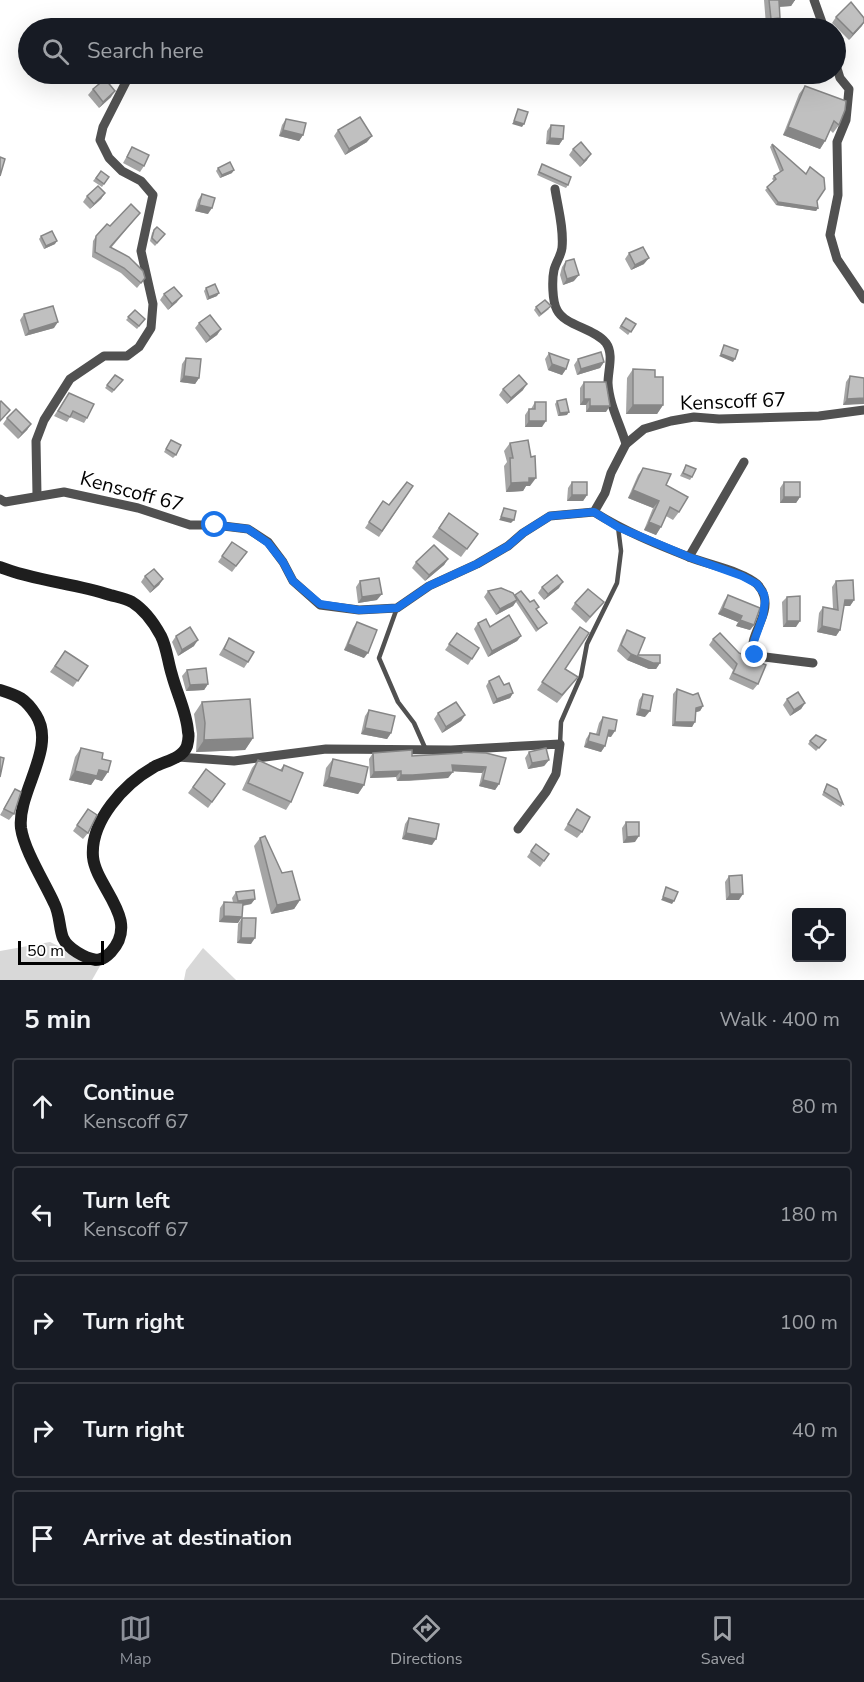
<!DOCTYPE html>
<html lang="en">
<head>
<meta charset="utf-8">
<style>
  body { margin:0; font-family:"Nunito Sans",sans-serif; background:#242831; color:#f1f3f6 }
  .controls { position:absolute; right:18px; bottom:18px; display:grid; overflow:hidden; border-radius:6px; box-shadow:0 6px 24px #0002 }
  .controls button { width:54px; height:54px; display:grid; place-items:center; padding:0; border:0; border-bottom:2px solid #363941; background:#171b24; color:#f1f3f6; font:30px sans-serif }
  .scale { position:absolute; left:18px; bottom:15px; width:86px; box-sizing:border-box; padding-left:6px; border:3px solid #000; border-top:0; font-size:16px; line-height:21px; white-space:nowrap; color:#000; -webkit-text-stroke:4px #fff; paint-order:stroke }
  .stop { position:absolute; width:18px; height:18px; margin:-14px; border:4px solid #1a73e8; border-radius:50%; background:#fff }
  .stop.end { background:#1a73e8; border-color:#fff; box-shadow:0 2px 6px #0008 }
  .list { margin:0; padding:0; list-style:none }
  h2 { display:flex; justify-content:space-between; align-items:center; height:78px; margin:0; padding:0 24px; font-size:26px }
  h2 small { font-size:20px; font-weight:400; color:#9ea1a6 }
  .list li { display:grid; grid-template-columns:39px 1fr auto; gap:18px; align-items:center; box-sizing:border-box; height:96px; margin:0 12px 12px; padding:0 12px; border:2px solid #363941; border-radius:6px }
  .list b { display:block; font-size:22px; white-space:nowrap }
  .list p { margin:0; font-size:20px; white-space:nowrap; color:#9ea1a6 }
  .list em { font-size:20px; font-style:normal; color:#9ea1a6 }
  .icon { flex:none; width:33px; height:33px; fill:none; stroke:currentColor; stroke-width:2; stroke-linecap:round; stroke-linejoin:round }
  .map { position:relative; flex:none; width:864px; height:980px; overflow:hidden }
  .search { position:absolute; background:#171b24; box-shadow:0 6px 24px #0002; left:18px; right:18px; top:18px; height:66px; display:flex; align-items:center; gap:15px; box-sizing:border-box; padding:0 21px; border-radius:33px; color:#9ea1a6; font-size:22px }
  .sheet { height:618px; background:#171b24 }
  nav { display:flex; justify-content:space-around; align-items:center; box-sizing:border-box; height:84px; border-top:2px solid #363941; background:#171b24; font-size:16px; color:#9ea1a6 }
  nav a { display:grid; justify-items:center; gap:3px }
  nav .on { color:#8c9099 }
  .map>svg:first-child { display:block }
  .green { fill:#d8d8d8 }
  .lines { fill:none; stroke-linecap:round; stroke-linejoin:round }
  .lane { stroke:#515151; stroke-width:4.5 }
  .street { stroke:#515151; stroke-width:9 }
  .secondary { stroke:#1e1e1e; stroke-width:12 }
  .wall { fill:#a5a5a5 }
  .shaded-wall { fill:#868686 }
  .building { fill:#c0c0c0; stroke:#868686; stroke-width:1.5 }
  .route { stroke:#1a73e8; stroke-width:8 }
  .labels { text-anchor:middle; stroke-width:4.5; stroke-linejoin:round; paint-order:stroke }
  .street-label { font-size:20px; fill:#000; stroke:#fff }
</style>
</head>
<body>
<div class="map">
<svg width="864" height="980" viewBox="0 0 864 980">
  <rect width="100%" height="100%" fill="#fff"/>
  <g class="green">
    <path d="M50,942L100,966L92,980H0V951Z"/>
    <path d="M203,948L236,980H184L186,970Z"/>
  </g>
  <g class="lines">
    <g class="lane">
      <path d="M397,608L379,658L398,702L414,723L426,750"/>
      <path d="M560,744L561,722L581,676L587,644L617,583L621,551L618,527"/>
    </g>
    <g class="street">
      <path d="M814,0L824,28"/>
      <path d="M836,65L840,78L849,89L846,120L837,142L838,195L830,235L837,259L864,299"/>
      <path d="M555,189C558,208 564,229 562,248C561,256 556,262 554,270C552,279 552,301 557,310C565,326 594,328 606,343C614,354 608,370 608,383C609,404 620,424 626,444"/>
      <path d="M37,495L36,441L44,420L70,379L104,356H127L139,347L151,328L153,304L141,251L153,195L141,181L122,171L109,158L100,140L103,127L130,74"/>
      <path d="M0,499L5,502L64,492L138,508L190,525H215L248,529L268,542L283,562L293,581L320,605L359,610L397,608L429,586L477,564L508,546L523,533L550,516L594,512L605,493L611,473L626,444L644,429L671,421L694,417L719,419L819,416L864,410"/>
      <path d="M594,512C624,531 656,544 689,557C709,565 742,571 757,584C760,587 763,592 764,596C770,616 749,634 753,653L757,656L813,663"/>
      <path d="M689,557L744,462"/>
      <path d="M178,757L234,761L326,749L451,750L560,744L556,774L546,792L518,829"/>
    </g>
    <path class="secondary" d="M0,567C35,581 74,583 110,595C117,597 125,598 132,602C145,610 154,623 161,636C167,648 168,663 172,675C177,694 187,713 188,732C189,735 188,742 187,746C182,759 165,761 154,767C124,784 90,821 93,857C96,888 141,919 111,952C107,956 103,960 96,960C85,958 68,949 63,938C59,928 60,914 54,903C45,883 24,850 21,828C17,792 57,748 36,715C25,698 19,696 0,690"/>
  </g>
  <g class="wall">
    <path d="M764,0H795L791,6L779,7L776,24L766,25Z"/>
    <path d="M836,17L864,18V23L849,40L832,23Z"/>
    <path d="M310,74H324L314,84L307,77Z"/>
    <path d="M805,86L839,125L833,133L830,130L825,141L820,149L783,135L799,94Z"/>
    <path d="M93,89L111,97L99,108L88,95Z"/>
    <path d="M286,119L303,135L299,141L279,136L282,125Z"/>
    <path d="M551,125L563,139L559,145L546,144L547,131Z"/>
    <path d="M338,130L367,142L345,155L334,136Z"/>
    <path d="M772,144L817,201L818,208L816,211L776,205L765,190L774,181L772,179L774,176L780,172L770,147Z"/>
    <path d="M132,147L144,166L140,172L123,163Z"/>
    <path d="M573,149L587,160L580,167L569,155Z"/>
    <path d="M542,164L568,185L566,188L537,175Z"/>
    <path d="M218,168L232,173L220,178L216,171Z"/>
    <path d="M101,171L109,177L102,187L93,181Z"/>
    <path d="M105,193L101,199L90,209L83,202L87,196Z"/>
    <path d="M202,194L208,214L195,211L198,200Z"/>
    <path d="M140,213L111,248L145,278L137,288L121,273L92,257L93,241L96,236L110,226Z"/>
    <path d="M157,227L165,234L155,246L150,241L152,233Z"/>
    <path d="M41,236L55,244L44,249L39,239Z"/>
    <path d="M629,253L644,264L631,270L625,259Z"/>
    <path d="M566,261L574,281L563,285L560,275L562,267Z"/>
    <path d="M206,288L217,296L207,300L204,291Z"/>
    <path d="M164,294L177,302L168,310L160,300Z"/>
    <path d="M536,307L549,309L539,317L534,310Z"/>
    <path d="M135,310L145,319L137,329L126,320Z"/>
    <path d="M24,314L54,328L25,336L20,320Z"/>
    <path d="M626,318L636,324L628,335L619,328Z"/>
    <path d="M199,323L221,329L217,335L206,343L195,328Z"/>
    <path d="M549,353L566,369L562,375L548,370L545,359Z"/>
    <path d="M186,358L199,378L195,384L180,382L182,364Z"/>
    <path d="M578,359L604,362L600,368L577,375L574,365Z"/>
    <path d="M633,369L655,377L663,405L657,414H626L627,378Z"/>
    <path d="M115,375L123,380L112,393L105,388Z"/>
    <path d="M850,376L863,403L843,405L846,382Z"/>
    <path d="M584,382L606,412H586V405H580V388Z"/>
    <path d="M503,389L523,390L507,404L499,395Z"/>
    <path d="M69,393L87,418L84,423L70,417L67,422L54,416Z"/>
    <path d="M557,401L567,415L558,416L555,404Z"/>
    <path d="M535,402L542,427H525V415L529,409H531Z"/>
    <path d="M7,418L31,424L27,430L18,439L3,424Z"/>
    <path d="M171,440L176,455L173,458L164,452Z"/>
    <path d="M510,443L530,486H526L523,491L506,492L504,466L507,462L504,451Z"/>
    <path d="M686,465L692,477L690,480L680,476Z"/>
    <path d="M643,468L666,485L679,512L673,520L666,516L656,535L644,530L653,508L628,498L638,475Z"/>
    <path d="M572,482L587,495L583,501H567L568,488Z"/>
    <path d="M784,482L800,497L796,503H780V488Z"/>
    <path d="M413,486L379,537L365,528L383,501L389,505Z"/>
    <path d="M449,513L478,534L461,557L432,537Z"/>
    <path d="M232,542L247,552L232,572L218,562Z"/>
    <path d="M448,559L444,565L425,581L412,568L416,562Z"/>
    <path d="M145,576L163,579L159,585L150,593L141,582Z"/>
    <path d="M360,581L377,600L358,603L356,587Z"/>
    <path d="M836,581L854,600L850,606H844L840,630L836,636L817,632L819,613L823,607L833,609L832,587Z"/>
    <path d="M542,587L559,588L544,600L538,593Z"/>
    <path d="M488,591L515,596V595L537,610L547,623L536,632L516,602L513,606L496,615L484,597Z"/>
    <path d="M728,595L754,625L750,630L736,626L738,622L718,614L724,601Z"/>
    <path d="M787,597L796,627H783L782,602Z"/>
    <path d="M575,603L599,608L586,623L571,609Z"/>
    <path d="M357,622L364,658L344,650L353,628Z"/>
    <path d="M478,623L490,627L521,636L517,641L488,657L474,629Z"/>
    <path d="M580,627L565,669L578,677L557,703L537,690Z"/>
    <path d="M627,630L638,655L660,663L656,669H649L627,660L617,651L623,636Z"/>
    <path d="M457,633L479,648L468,665L445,650Z"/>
    <path d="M176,636L194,646L178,656L172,642Z"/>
    <path d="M229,638L248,662L244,668L219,655Z"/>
    <path d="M713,639L758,684L753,690L729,679L733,670L709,645Z"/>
    <path d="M65,651L88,666L73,687L50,672Z"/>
    <path d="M187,670L208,684L204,690L186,691L182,676Z"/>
    <path d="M489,681L504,685L513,693L510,698L493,704L486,686Z"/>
    <path d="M677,689L703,706L700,711L696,712L692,727L672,726L673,694Z"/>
    <path d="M643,694L645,717L636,715L639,700Z"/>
    <path d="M787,699L805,703L801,709L790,716L783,705Z"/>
    <path d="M202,702L253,738L245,750L196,752L197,734L194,714Z"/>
    <path d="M369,710L391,733L387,739L361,734L365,716Z"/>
    <path d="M438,713L465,715L461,721L442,733L434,719Z"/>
    <path d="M603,717L611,737L607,736L605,746L601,752L584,747L586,739L590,733L596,734L599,723Z"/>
    <path d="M826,740L816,751L808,744L810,741Z"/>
    <path d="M81,748L102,759V781L95,779L91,785L69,780L75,757Z"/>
    <path d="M463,752L506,758L499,784L495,790L479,786L482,773L453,771L448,778L409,781H397L396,777L370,778L369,759L373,753L412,756L461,754Z"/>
    <path d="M529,752L549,760L544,766L528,769L525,758Z"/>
    <path d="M333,759L364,785L358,794L323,786L326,768Z"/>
    <path d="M258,760L280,770L284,765L291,802L286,810L242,790L252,768Z"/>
    <path d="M206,769L225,784L208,808L188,793Z"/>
    <path d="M827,784L843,804L841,807L822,795Z"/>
    <path d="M15,789L14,814L9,820L0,815Z"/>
    <path d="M88,809V833L83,839L73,831Z"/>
    <path d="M577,809L582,832L577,838L564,830Z"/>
    <path d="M409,818L432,845L402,839L405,824Z"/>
    <path d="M626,822L635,842L623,843L622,828Z"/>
    <path d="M260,838L282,873L300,900L294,909L271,914L254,846Z"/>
    <path d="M536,844L549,854L540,867L527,857Z"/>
    <path d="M729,876L739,900H726L725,882Z"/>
    <path d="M236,892L255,899L251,904L243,906L238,923L219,922L220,908L224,902H233L232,898Z"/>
    <path d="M242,918L251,944L237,943L238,924Z"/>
  </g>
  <g class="shaded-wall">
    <path d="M795,0L791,6L775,7L779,1Z"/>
    <path d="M780,18L776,24L766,25L771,19Z"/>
    <path d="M864,22L862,26L849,40L853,34Z"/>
    <path d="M115,91L111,97L99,108L103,102Z"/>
    <path d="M514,121L524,124L522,127L512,124Z"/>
    <path d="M788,127L825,141L820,149L783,135Z"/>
    <path d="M283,130L303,135L299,141L279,136Z"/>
    <path d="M372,136L367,142L345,155L349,149Z"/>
    <path d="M550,138L563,139L559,145L546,144Z"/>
    <path d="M591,154L587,160L580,167L584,161Z"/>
    <path d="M234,170L232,173L220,178L222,175Z"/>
    <path d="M105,193L101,199L90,209L94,204Z"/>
    <path d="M778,202L818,208L816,211L776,205Z"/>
    <path d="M199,205L212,208L208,214L195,211Z"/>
    <path d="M57,241L55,244L44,249L46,246Z"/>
    <path d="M649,258L644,264L631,270L635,265Z"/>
    <path d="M579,275L574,281L563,285L567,279Z"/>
    <path d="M219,293L217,296L207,300L209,297Z"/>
    <path d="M182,296L177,302L168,310L172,304Z"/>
    <path d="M58,322L54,328L25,336L29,331Z"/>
    <path d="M221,329L217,335L206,343L210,337Z"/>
    <path d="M721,354L735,359L733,362L719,356Z"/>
    <path d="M604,362L600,368L577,375L581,369Z"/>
    <path d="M552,364L566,369L562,375L548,370Z"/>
    <path d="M184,376L199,378L195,384L180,382Z"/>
    <path d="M527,384L523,390L507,404L511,398Z"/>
    <path d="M864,398V404L843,405L847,399Z"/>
    <path d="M584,399H590L586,405H580Z"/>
    <path d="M633,405H663L657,414H626Z"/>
    <path d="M590,406H610L606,412H586Z"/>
    <path d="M569,412L567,415L558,416L560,413Z"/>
    <path d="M529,421H546L542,427H525Z"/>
    <path d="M31,424L27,430L18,439L22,433Z"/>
    <path d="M529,478H536L530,486H526L523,491L506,492L511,483Z"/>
    <path d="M633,490L659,501L653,508L628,498Z"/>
    <path d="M572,495H587L583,501H567Z"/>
    <path d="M784,497H800L796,503H780Z"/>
    <path d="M501,517L514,520L511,523L499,520Z"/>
    <path d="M649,522L661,527L656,535L644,530Z"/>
    <path d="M448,559L444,565L425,581L429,575Z"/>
    <path d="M163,579L159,585L150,593L154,587Z"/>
    <path d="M563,582L559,588L544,600L548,594Z"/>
    <path d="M382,594L377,600L358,603L362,597Z"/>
    <path d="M517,600L513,606L496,615L500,609Z"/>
    <path d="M845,600H854L850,606H841Z"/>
    <path d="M723,608L742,616L738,622L718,614Z"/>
    <path d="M740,620L754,625L750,630L736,626Z"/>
    <path d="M787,621H800L796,627H783Z"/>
    <path d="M822,626L840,630L836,636L817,632Z"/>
    <path d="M521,636L517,641L488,657L492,651Z"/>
    <path d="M198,640L194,646L178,656L182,650Z"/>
    <path d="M348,644L368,653L364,658L344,650Z"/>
    <path d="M631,654L660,663L656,669H649L627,660Z"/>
    <path d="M208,684L204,690L186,691L190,685Z"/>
    <path d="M513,693L510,698L493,704L497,699Z"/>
    <path d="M805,703L801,709L790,716L794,710Z"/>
    <path d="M703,706L700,711L693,713L696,708Z"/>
    <path d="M640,709L650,711L645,717L636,715Z"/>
    <path d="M465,715L461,721L442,733L446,727Z"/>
    <path d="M675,722H695L692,727L672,726Z"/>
    <path d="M365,728L391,733L387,739L361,734Z"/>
    <path d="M609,730L615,731L611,737L605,736Z"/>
    <path d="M253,738L245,750L196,752L204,740Z"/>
    <path d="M588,741L605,746L601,752L584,747Z"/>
    <path d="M549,760L544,766L528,769L532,763Z"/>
    <path d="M452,765L486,767L482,773L448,771Z"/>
    <path d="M99,770L108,772L102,781L95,779L91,785L69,780L75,771Z"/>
    <path d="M401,771L396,777L370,778L374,772Z"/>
    <path d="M453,772L448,778L397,781L401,775Z"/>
    <path d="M329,777L364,785L358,794L323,786Z"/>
    <path d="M483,780L499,784L495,790L479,786Z"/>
    <path d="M406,833L436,839L432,845L402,839Z"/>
    <path d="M639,836L635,842L623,843L627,837Z"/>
    <path d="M730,894H743L739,900H726Z"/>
    <path d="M663,897L674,901L672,904L661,900Z"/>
    <path d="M255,899L251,904L233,907L238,901Z"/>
    <path d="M300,900L294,909L271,914L277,905Z"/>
    <path d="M224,916L242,917L238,923L219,922Z"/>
    <path d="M241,938H255L251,944L237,943Z"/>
  </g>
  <g class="building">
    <path d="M769,0H795L779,1L780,18L771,19Z"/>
    <path d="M851,2L864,18V22L853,34L836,17Z"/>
    <path d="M313,74H323L318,78Z"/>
    <path d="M105,79L115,91L103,102L93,89Z"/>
    <path d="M805,86L846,101L845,110L839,125L834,121L825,141L788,127Z"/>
    <path d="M518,109L528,112L524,124L514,121Z"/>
    <path d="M360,117L372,136L349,149L338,130Z"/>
    <path d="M286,119L306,123L303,135L283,130Z"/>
    <path d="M551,125L564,126L563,139L550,138Z"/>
    <path d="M581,142L591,154L584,161L573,149Z"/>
    <path d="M772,144L806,174L810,167L824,178L825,189L817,201L818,208L778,202L767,187L776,179L774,176L783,170Z"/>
    <path d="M132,147L149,155L144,166L127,157Z"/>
    <path d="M0,157L5,159L0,176Z"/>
    <path d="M230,162L234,170L222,175L218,168Z"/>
    <path d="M542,164L571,177L568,185L539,172Z"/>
    <path d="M101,171L109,177L104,184L96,178Z"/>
    <path d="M98,186L105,193L94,204L87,196Z"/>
    <path d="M202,194L215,198L212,208L199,205Z"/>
    <path d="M131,204L140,213L110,247L129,257L143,271L145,278L141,283L124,268L95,252L96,236L107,224L110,226Z"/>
    <path d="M157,227L165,234L157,243L152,238L154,230Z"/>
    <path d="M52,231L57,241L46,246L41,236Z"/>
    <path d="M643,247L649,258L635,265L629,253Z"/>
    <path d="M574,259L579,275L567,279L564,269L566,261Z"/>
    <path d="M215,284L219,293L209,297L206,288Z"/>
    <path d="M174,287L182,296L172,304L164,294Z"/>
    <path d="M545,300L551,306L541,314L536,307Z"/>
    <path d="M53,306L58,322L29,331L24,314Z"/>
    <path d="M135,310L145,319L139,326L128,317Z"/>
    <path d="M210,315L221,329L210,337L199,323Z"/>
    <path d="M626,318L636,324L631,332L621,326Z"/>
    <path d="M724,345L738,350L735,359L721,354Z"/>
    <path d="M601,352L604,362L581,369L578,359Z"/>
    <path d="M549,353L569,360L566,369L552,364Z"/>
    <path d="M186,358L201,359L199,378L184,376Z"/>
    <path d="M633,369L655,370V377H663V405H633Z"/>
    <path d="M115,375L123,380L114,390L107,385Z"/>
    <path d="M519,375L527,384L511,398L503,389Z"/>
    <path d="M850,376L864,378V398L847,399Z"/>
    <path d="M584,382H606L610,406H590V399H584Z"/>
    <path d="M69,393L94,404L87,418L73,411L70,417L58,411Z"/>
    <path d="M566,399L569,412L560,413L557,401Z"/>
    <path d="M1,401L10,410L0,421V402Z"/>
    <path d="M535,402H546V421H529V409H535Z"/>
    <path d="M16,409L31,424L22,433L7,418Z"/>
    <path d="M171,440L181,445L176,455L166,449Z"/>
    <path d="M528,440L531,457L535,456L536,478H529V482L511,483L510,458H513L510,443Z"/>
    <path d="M686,465L696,469L692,477L683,473Z"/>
    <path d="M643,468L671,474L666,485L688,497L679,512L670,507L661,527L649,522L659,501L633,490Z"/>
    <path d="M407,482L413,486L382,531L369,522L383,501L389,505Z"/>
    <rect x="572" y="482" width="15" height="13"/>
    <rect x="784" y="482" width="16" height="15"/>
    <path d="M504,508L516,511L514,520L501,517Z"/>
    <path d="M449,513L478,534L467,549L439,528Z"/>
    <path d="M232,542L247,552L236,566L222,556Z"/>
    <path d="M434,545L448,559L429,575L416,562Z"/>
    <path d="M154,569L163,579L154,587L145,576Z"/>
    <path d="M557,575L563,582L548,594L542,587Z"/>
    <path d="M379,578L382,594L362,597L360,581Z"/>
    <path d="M853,580L854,600H845L840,630L822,626L823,607L838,610L836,581Z"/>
    <path d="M501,588L513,593L517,600L500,609L488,591Z"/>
    <path d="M588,589L604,602L590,617L575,603Z"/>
    <path d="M521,591L530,602L534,600L539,607L536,609L547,623L538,629L515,595Z"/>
    <path d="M728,595L760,608L754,625L740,620L742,616L723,608Z"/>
    <path d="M800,596V621H787V597Z"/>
    <path d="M509,615L521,636L492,651L478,623L486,619L490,627Z"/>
    <path d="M357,622L377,630L368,653L348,644Z"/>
    <path d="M190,627L198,640L182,650L176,636Z"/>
    <path d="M580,627L589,633L565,669L578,677L562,695L542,682Z"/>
    <path d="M627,630L645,638L638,655H660V663H653L631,654L621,645Z"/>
    <path d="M457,633L479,648L472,659L449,644Z"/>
    <path d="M720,633L739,653L766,665L758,684L733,673L737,664L713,639Z"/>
    <path d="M229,638L254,652L248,662L224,649Z"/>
    <path d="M65,651L88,666L78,681L55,666Z"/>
    <path d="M206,668L208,684L190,685L187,670Z"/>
    <path d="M499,676L504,685L509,683L513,693L497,699L489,681Z"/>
    <path d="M677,689L693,695L698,693L703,706L696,708L695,722H675Z"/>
    <path d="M798,692L805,703L794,710L787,699Z"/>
    <path d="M643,694L653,696L650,711L640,709Z"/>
    <path d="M250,699L253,738L204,740L205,723L202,702Z"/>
    <path d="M456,702L465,715L446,727L438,713Z"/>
    <path d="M369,710L395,716L391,733L365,728Z"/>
    <path d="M603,717L617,720L615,731L609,730L605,746L588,741L590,733L599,735Z"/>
    <path d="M816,735L826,740L819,748L810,741Z"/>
    <path d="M81,748L103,753L102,759L111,761L108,772L99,770L97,776L75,771Z"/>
    <path d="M546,748L549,760L532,763L529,752Z"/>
    <path d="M412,750V756L462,753L463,752L486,753L506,758L499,784L483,780L486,767L452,765L453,772L413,775H401V771L374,772L373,753Z"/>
    <path d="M0,757L4,758L0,777Z"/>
    <path d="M333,759L368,767L364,785L329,777Z"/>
    <path d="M258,760L282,771L284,765L303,773L291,802L248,783Z"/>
    <path d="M206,769L225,784L212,802L193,787Z"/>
    <path d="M827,784L837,789L843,804L824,792Z"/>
    <path d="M15,789L21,792L14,814L4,809Z"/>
    <path d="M88,809L97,815L88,833L77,825Z"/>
    <path d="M577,809L590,817L582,832L568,824Z"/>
    <path d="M409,818L439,824L436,839L406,833Z"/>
    <path d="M626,822H639V836L627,837Z"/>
    <path d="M265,836L282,873L292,871L300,900L277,905L260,838Z"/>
    <path d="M536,844L549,854L544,861L531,851Z"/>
    <path d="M742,875L743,894H730L729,876Z"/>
    <path d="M666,887L678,892L674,901L663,897Z"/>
    <path d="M254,890L255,899L238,901L236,892Z"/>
    <path d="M224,902L243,903L242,917L224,916Z"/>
    <path d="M242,918H256L255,938H241Z"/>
  </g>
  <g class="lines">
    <path class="route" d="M215,525L248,529L268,543L283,562L293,581L320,604L359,610L380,609L397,608L429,586L477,564L508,546L523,533L550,516L594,512L618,527L689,557L742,576L757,584L764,594L765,601L763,616L752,647L755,655"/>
  </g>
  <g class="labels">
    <g class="street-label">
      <text transform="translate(733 401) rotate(-2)" y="7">Kenscoff 67</text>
      <text transform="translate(132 491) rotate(15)" y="7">Kenscoff 67</text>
    </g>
  </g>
</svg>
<div class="controls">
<button><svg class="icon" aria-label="locate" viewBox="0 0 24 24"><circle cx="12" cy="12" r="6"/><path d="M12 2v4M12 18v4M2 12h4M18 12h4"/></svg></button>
</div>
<div class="scale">50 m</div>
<div class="stop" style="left:215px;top:525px"></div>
<div class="stop end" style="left:755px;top:655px"></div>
<div class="search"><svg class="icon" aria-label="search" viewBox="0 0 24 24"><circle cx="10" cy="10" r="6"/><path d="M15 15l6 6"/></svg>Search here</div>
</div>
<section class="sheet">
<h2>5 min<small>Walk · 400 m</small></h2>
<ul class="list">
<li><svg class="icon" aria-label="ahead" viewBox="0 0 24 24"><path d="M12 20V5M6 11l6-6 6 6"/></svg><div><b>Continue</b><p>Kenscoff 67</p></div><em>80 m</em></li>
<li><svg class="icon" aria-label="left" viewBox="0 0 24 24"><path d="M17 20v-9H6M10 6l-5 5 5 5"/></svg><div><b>Turn left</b><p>Kenscoff 67</p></div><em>180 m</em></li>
<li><svg class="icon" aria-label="right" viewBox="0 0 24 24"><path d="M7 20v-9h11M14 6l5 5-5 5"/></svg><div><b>Turn right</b></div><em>100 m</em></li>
<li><svg class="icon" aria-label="right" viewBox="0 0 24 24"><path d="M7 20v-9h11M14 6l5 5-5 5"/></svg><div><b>Turn right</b></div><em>40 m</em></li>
<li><svg class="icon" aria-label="arrive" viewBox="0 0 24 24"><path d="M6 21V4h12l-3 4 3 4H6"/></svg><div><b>Arrive at destination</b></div></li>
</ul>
</section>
<nav>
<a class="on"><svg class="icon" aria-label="map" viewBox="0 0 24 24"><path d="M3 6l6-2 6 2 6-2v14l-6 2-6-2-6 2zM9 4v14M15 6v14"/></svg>Map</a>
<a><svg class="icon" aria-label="directions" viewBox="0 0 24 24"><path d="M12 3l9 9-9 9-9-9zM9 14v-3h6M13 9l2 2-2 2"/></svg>Directions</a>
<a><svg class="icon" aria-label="saved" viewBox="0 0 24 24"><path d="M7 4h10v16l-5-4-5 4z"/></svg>Saved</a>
</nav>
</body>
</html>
